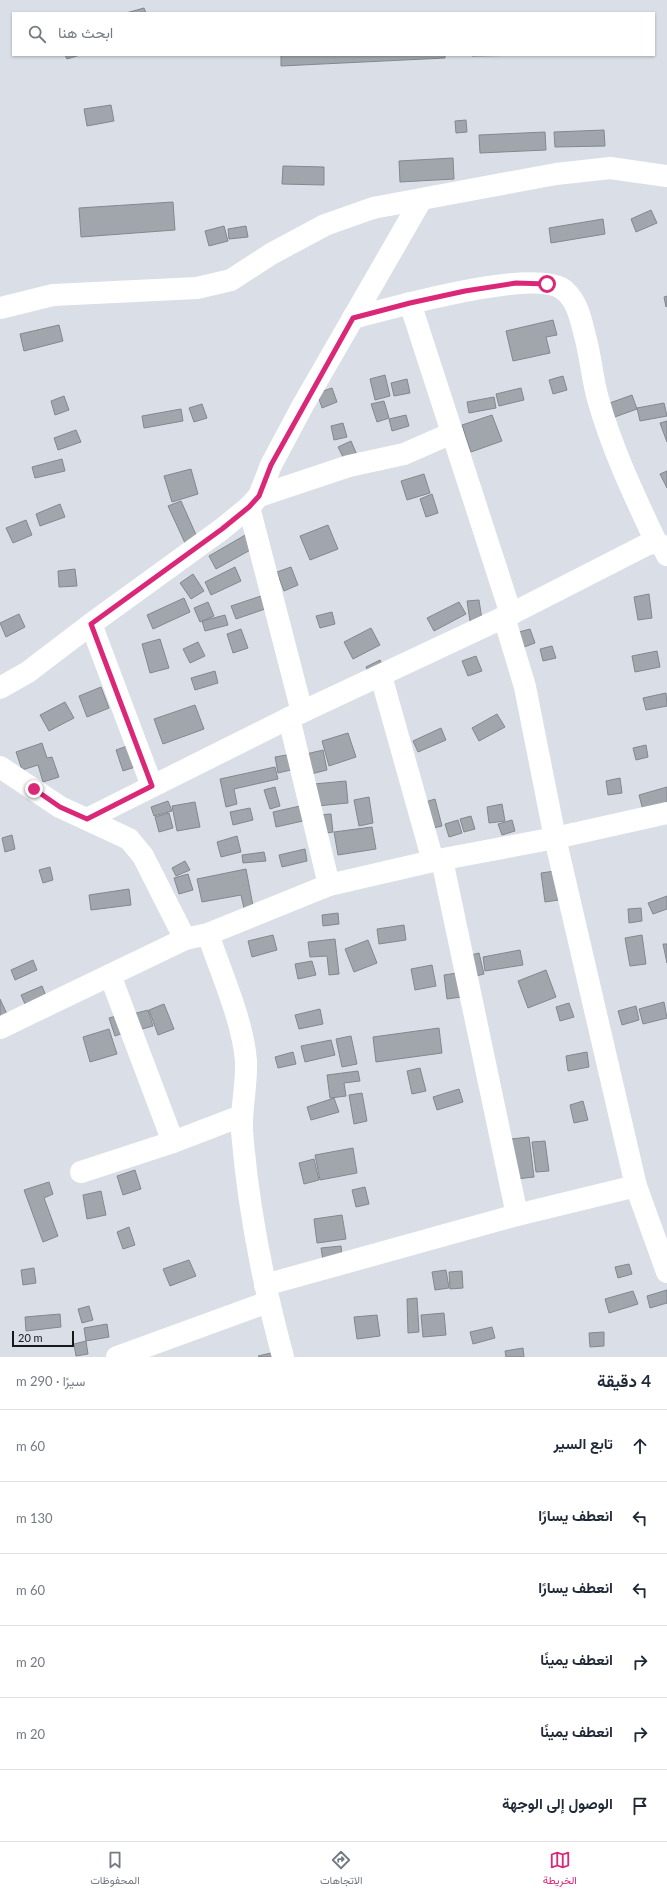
<!DOCTYPE html>
<html lang="ar">
<head>
<meta charset="utf-8">
<style>
  body { margin:0; font-family:Lato,Vazirmatn,sans-serif; background:#f6f6f7; color:#1f2937; direction:rtl }
  .scale { position:absolute; left:12px; bottom:10px; width:62px; box-sizing:border-box; padding-left:4px; border:2px solid #17181b; border-top:0; font-size:11px; line-height:14px; white-space:nowrap; color:#17181b; -webkit-text-stroke:3px #dadee6; paint-order:stroke }
  .stop { position:absolute; width:12px; height:12px; margin:-9px; border:3px solid #db2777; border-radius:50%; background:#fff }
  .stop.end { background:#db2777; border-color:#fff; box-shadow:0 1px 4px #0008 }
  .list { margin:0; padding:0; list-style:none }
  h2 { display:flex; justify-content:space-between; align-items:center; height:52px; margin:0; padding:0 16px; font-size:17px }
  h2 small { font-size:13px; font-weight:400; color:#747a83 }
  .list li { display:grid; grid-template-columns:26px 1fr auto; gap:12px; align-items:center; box-sizing:border-box; height:72px; padding:0 16px; border-top:1px solid #e0e1e3 }
  .list b { display:block; font-size:15px; white-space:nowrap }
  .list em { font-size:13px; font-style:normal; color:#747a83 }
  .icon { flex:none; width:22px; height:22px; fill:none; stroke:currentColor; stroke-width:2; stroke-linecap:round; stroke-linejoin:round }
  .map { position:relative; flex:none; width:667px; height:1357px; overflow:hidden; direction:ltr }
  .search { position:absolute; background:#fff; box-shadow:0 1px 3px #0004; left:12px; right:12px; top:12px; height:44px; display:flex; align-items:center; gap:10px; box-sizing:border-box; padding:0 14px; border-radius:0px; color:#747a83; font-size:15px }
  .sheet { height:484px; background:#fff }
  nav { display:flex; justify-content:space-around; align-items:center; box-sizing:border-box; height:56px; border-top:1px solid #e0e1e3; background:#fff; font-size:11px; color:#747a83 }
  nav a { display:grid; justify-items:center; gap:2px }
  nav .on { color:#db2777 }
  .map>svg:first-child { display:block }
  .building { fill:#a1a6ad; stroke:#83878e }
  .lines { fill:none; stroke-linecap:round; stroke-linejoin:round }
  .minor { stroke:#fff; stroke-width:22 }
  .route { stroke:#db2777; stroke-width:5 }
</style>
</head>
<body>
<div class="map">
<svg width="667" height="1357" viewBox="0 0 667 1357">
  <rect width="100%" height="100%" fill="#dadee6"/>
  <g class="building">
    <path d="M144,8L146,13H126Z"/>
    <path d="M65,55H80L67,59Z"/>
    <path d="M281,55H445V58L281,66Z"/>
    <path d="M472,55H533L472,56Z"/>
    <path d="M111,105L114,121L87,126L84,109Z"/>
    <path d="M466,120L467,132L456,133L455,121Z"/>
    <path d="M604,130L605,146L555,147L554,132Z"/>
    <path d="M545,132L546,150L480,153L479,135Z"/>
    <path d="M453,158L454,179L400,182L399,161Z"/>
    <path d="M283,166L324,167V185L282,184Z"/>
    <path d="M173,202L175,230L81,237L79,208Z"/>
    <path d="M651,210L657,223L636,232L631,219Z"/>
    <path d="M603,219L605,234L551,243L549,228Z"/>
    <path d="M224,226L228,241L209,246L205,231Z"/>
    <path d="M246,226L248,237L229,239L228,229Z"/>
    <path d="M667,296V306L666,307L664,297Z"/>
    <path d="M553,320L557,335L546,337L550,353L513,361L506,331Z"/>
    <path d="M59,325L63,341L24,351L20,334Z"/>
    <path d="M385,375L390,396L375,400L370,379Z"/>
    <path d="M563,376L567,390L553,394L549,380Z"/>
    <path d="M407,379L410,393L394,396L391,383Z"/>
    <path d="M332,388L337,402L322,408L317,393Z"/>
    <path d="M521,388L524,400L499,406L496,394Z"/>
    <path d="M632,395L637,409L612,418L607,404Z"/>
    <path d="M64,396L69,410L55,415L51,401Z"/>
    <path d="M494,397L496,408L469,413L467,402Z"/>
    <path d="M384,401L389,418L377,422L371,404Z"/>
    <path d="M664,403L667,416L640,421L637,408Z"/>
    <path d="M202,404L207,418L194,422L189,408Z"/>
    <path d="M181,409L183,421L144,428L142,416Z"/>
    <path d="M406,415L409,426L392,431L389,419Z"/>
    <path d="M492,415L502,441L471,452L462,425Z"/>
    <path d="M667,421V442L660,423Z"/>
    <path d="M343,423L347,437L334,440L331,426Z"/>
    <path d="M76,430L81,442L58,450L54,438Z"/>
    <path d="M351,441L357,455L345,461L338,447Z"/>
    <path d="M62,459L65,471L35,478L32,467Z"/>
    <path d="M191,469L198,494L172,502L164,476Z"/>
    <path d="M667,471V488L660,474Z"/>
    <path d="M424,474L430,493L407,500L401,481Z"/>
    <path d="M432,494L438,513L426,517L420,499Z"/>
    <path d="M181,501L197,537L185,543L168,506Z"/>
    <path d="M60,504L65,517L40,526L36,514Z"/>
    <path d="M26,520L32,535L13,543L6,528Z"/>
    <path d="M328,525L338,549L310,560L300,536Z"/>
    <path d="M247,534L254,548L216,569L209,556Z"/>
    <path d="M235,567L241,581L211,595L205,582Z"/>
    <path d="M291,567L298,585L284,591L277,572Z"/>
    <path d="M75,569L77,586L59,587L58,571Z"/>
    <path d="M193,574L204,591L191,599L180,583Z"/>
    <path d="M649,594L652,618L638,620L634,597Z"/>
    <path d="M264,595L268,608L236,619L231,606Z"/>
    <path d="M184,598L190,612L153,629L147,615Z"/>
    <path d="M479,600L482,620L470,621L467,601Z"/>
    <path d="M208,602L214,616L200,622L194,608Z"/>
    <path d="M459,602L466,614L434,631L427,618Z"/>
    <path d="M332,612L335,624L320,628L316,616Z"/>
    <path d="M19,614L25,627L6,637L0,623Z"/>
    <path d="M225,615L228,625L205,631L202,621Z"/>
    <path d="M371,628L380,645L353,659L344,642Z"/>
    <path d="M241,629L248,648L233,653L227,634Z"/>
    <path d="M530,629L535,643L524,647L519,632Z"/>
    <path d="M160,639L169,668L150,673L142,644Z"/>
    <path d="M198,642L205,656L190,663L183,649Z"/>
    <path d="M552,646L556,658L543,661L540,649Z"/>
    <path d="M657,651L660,667L635,672L632,656Z"/>
    <path d="M476,656L482,671L468,676L462,661Z"/>
    <path d="M380,660L385,671L371,678L366,667Z"/>
    <path d="M215,671L218,683L195,690L191,678Z"/>
    <path d="M101,687L109,708L87,717L79,696Z"/>
    <path d="M666,693L667,706L646,710L643,698Z"/>
    <path d="M65,702L74,718L49,731L40,715Z"/>
    <path d="M195,705L204,729L163,744L154,719Z"/>
    <path d="M497,714L505,727L479,741L472,728Z"/>
    <path d="M441,728L446,740L418,752L413,741Z"/>
    <path d="M348,733L356,757L329,766L322,741Z"/>
    <path d="M42,743L47,758L52,757L59,777L43,782L38,765L22,770L16,752Z"/>
    <path d="M130,745L138,766L123,771L116,750Z"/>
    <path d="M646,745L648,757L636,760L633,748Z"/>
    <path d="M323,750L327,770L311,774L306,754Z"/>
    <path d="M292,754L295,769L278,773L275,757Z"/>
    <path d="M275,767L278,779L234,789L237,804L226,807L220,779Z"/>
    <path d="M620,778L622,793L608,795L606,781Z"/>
    <path d="M346,781L348,803L317,806L314,784Z"/>
    <path d="M275,787L280,806L270,809L264,790Z"/>
    <path d="M667,787V808L644,814L639,795Z"/>
    <path d="M369,797L373,823L359,826L354,800Z"/>
    <path d="M435,799L442,826L429,829L422,803Z"/>
    <path d="M168,801L172,811L154,816L151,807Z"/>
    <path d="M195,802L200,827L177,831L172,806Z"/>
    <path d="M502,804L505,821L489,823L487,807Z"/>
    <path d="M300,806L303,821L276,827L273,812Z"/>
    <path d="M250,808L253,820L233,825L230,812Z"/>
    <path d="M169,813L173,828L159,832L155,817Z"/>
    <path d="M331,814L333,832L320,834L318,815Z"/>
    <path d="M471,816L475,829L464,832L460,819Z"/>
    <path d="M458,820L462,833L449,837L445,824Z"/>
    <path d="M512,820L515,831L502,835L498,824Z"/>
    <path d="M372,827L376,849L338,855L334,832Z"/>
    <path d="M12,835L15,849L5,852L2,838Z"/>
    <path d="M237,836L241,852L221,857L217,842Z"/>
    <path d="M305,849L307,861L282,867L279,855Z"/>
    <path d="M264,852L266,861L243,863L242,855Z"/>
    <path d="M185,861L190,870L176,876L172,868Z"/>
    <path d="M50,867L53,880L43,883L39,870Z"/>
    <path d="M246,869L254,911L245,913L241,895L202,902L197,879Z"/>
    <path d="M555,871L559,900L545,902L541,873Z"/>
    <path d="M188,874L193,890L179,894L174,878Z"/>
    <path d="M129,889L131,905L91,910L89,895Z"/>
    <path d="M667,896V909L653,914L648,903Z"/>
    <path d="M641,908L642,921L629,923L628,909Z"/>
    <path d="M338,913L339,924L323,926L322,915Z"/>
    <path d="M404,925L406,940L379,944L377,929Z"/>
    <path d="M273,935L277,950L252,957L248,941Z"/>
    <path d="M642,935L646,964L630,966L625,938Z"/>
    <path d="M335,939L339,974L329,975L327,956L310,957L308,942Z"/>
    <path d="M368,940L377,963L354,972L345,949Z"/>
    <path d="M663,944H667V963Z"/>
    <path d="M520,950L523,965L485,971L483,957Z"/>
    <path d="M479,953L484,974L472,977L467,956Z"/>
    <path d="M33,960L37,970L15,980L11,970Z"/>
    <path d="M312,961L316,975L298,979L295,964Z"/>
    <path d="M432,965L436,986L415,990L411,969Z"/>
    <path d="M546,970L556,997L528,1008L518,981Z"/>
    <path d="M457,973L461,997L447,999L444,975Z"/>
    <path d="M42,986L46,996L25,1004L21,995Z"/>
    <path d="M0,999L7,1014L0,1017Z"/>
    <path d="M664,1002L667,1018L643,1024L639,1009Z"/>
    <path d="M569,1003L574,1017L560,1021L556,1007Z"/>
    <path d="M164,1004L174,1029L158,1035L149,1010Z"/>
    <path d="M636,1006L639,1020L622,1025L618,1011Z"/>
    <path d="M320,1009L323,1024L299,1029L295,1015Z"/>
    <path d="M148,1010L153,1026L135,1031L129,1015Z"/>
    <path d="M120,1015L126,1032L115,1036L109,1018Z"/>
    <path d="M439,1028L442,1053L376,1062L373,1037Z"/>
    <path d="M109,1029L117,1054L90,1062L83,1037Z"/>
    <path d="M351,1036L357,1064L342,1067L336,1039Z"/>
    <path d="M331,1040L335,1055L305,1062L301,1046Z"/>
    <path d="M293,1052L296,1064L278,1068L275,1057Z"/>
    <path d="M587,1052L589,1067L568,1071L566,1056Z"/>
    <path d="M420,1068L426,1091L412,1094L407,1071Z"/>
    <path d="M358,1071L360,1081L344,1083L346,1096L330,1098L327,1075Z"/>
    <path d="M459,1089L463,1102L437,1110L433,1097Z"/>
    <path d="M362,1093L367,1121L354,1124L349,1095Z"/>
    <path d="M334,1098L339,1112L311,1120L307,1107Z"/>
    <path d="M583,1101L588,1120L574,1123L570,1105Z"/>
    <path d="M529,1137L534,1177L516,1179L511,1139Z"/>
    <path d="M545,1141L549,1171L536,1172L532,1142Z"/>
    <path d="M353,1148L357,1173L320,1180L315,1155Z"/>
    <path d="M314,1159L319,1180L304,1184L299,1163Z"/>
    <path d="M135,1170L141,1189L123,1195L117,1176Z"/>
    <path d="M49,1182L53,1194L44,1198L58,1236L43,1242L24,1190Z"/>
    <path d="M365,1187L369,1204L356,1207L352,1190Z"/>
    <path d="M101,1191L106,1215L87,1219L83,1195Z"/>
    <path d="M342,1215L346,1239L317,1243L314,1219Z"/>
    <path d="M129,1227L135,1245L123,1249L117,1232Z"/>
    <path d="M341,1246L342,1257L323,1260L321,1248Z"/>
    <path d="M189,1260L196,1276L170,1286L163,1269Z"/>
    <path d="M629,1264L632,1274L618,1278L615,1267Z"/>
    <path d="M34,1268L36,1283L23,1285L21,1270Z"/>
    <path d="M446,1270L449,1288L435,1290L432,1272Z"/>
    <path d="M462,1271L463,1288L450,1289L449,1272Z"/>
    <path d="M667,1290V1303L650,1308L647,1296Z"/>
    <path d="M633,1291L638,1304L609,1313L605,1299Z"/>
    <path d="M417,1298L419,1332L408,1333L407,1299Z"/>
    <path d="M89,1306L93,1320L82,1323L78,1309Z"/>
    <path d="M444,1313L446,1335L423,1337L421,1315Z"/>
    <path d="M60,1314L61,1327L26,1331L25,1317Z"/>
    <path d="M377,1315L380,1336L357,1339L354,1317Z"/>
    <path d="M107,1324L109,1337L86,1341L84,1328Z"/>
    <path d="M492,1327L495,1338L473,1344L470,1332Z"/>
    <path d="M604,1332V1346L590,1347L589,1333Z"/>
    <path d="M86,1341L88,1354L76,1356L74,1344Z"/>
    <path d="M523,1348L524,1357H506L505,1351Z"/>
    <path d="M271,1353L272,1357H259L258,1356Z"/>
  </g>
  <g class="lines">
    <g class="minor">
      <path d="M410,303L511,614"/>
      <path d="M0,308L53,295L197,288L231,280L271,254L325,225L373,208L556,174L610,168L667,176"/>
      <path d="M353,318C391,308 534,267 564,290C578,302 581,320 585,336C591,357 592,378 598,399C612,449 634,495 656,542"/>
      <path d="M259,496L349,466L404,454L452,433"/>
      <path d="M249,507L302,712"/>
      <path d="M504,617L525,687L555,838L636,1186L667,1272"/>
      <path d="M91,624L152,786"/>
      <path d="M381,676L433,861"/>
      <path d="M0,688L28,672L91,624L222,529L249,507L259,496L271,465L303,405L421,200"/>
      <path d="M289,718L329,885"/>
      <path d="M0,767L60,807L129,839L143,856L185,939"/>
      <path d="M87,819L289,718L511,614L648,544C660,541 662,545 667,555"/>
      <path d="M442,860L517,1215"/>
      <path d="M208,934C221,973 243,1021 246,1061C247,1085 241,1107 242,1131C248,1207 263,1283 283,1357"/>
      <path d="M110,975L173,1142"/>
      <path d="M0,1028L185,939L208,934L329,885L433,861L555,838L667,813"/>
      <path d="M81,1172L173,1142L241,1116"/>
      <path d="M265,1285L517,1215L636,1186"/>
      <path d="M117,1357L268,1302"/>
    </g>
  </g>
  <g class="lines">
    <path class="route" d="M34,789L60,807L87,819L152,786L91,624L222,529L249,507L259,496L271,465L353,318L410,303L465,291L516,283L547,284"/>
  </g>
</svg>
<div class="scale">20 m</div>
<div class="stop" style="left:547px;top:284px"></div>
<div class="stop end" style="left:34px;top:789px"></div>
<div class="search"><svg class="icon" aria-label="search" viewBox="0 0 24 24"><circle cx="10" cy="10" r="6"/><path d="M15 15l6 6"/></svg>ابحث هنا</div>
</div>
<section class="sheet">
<h2>4 دقيقة<small>سيرًا · 290 m</small></h2>
<ul class="list">
<li><svg class="icon" aria-label="ahead" viewBox="0 0 24 24"><path d="M12 20V5M6 11l6-6 6 6"/></svg><div><b>تابع السير</b></div><em>60 m</em></li>
<li><svg class="icon" aria-label="left" viewBox="0 0 24 24"><path d="M17 20v-9H6M10 6l-5 5 5 5"/></svg><div><b>انعطف يسارًا</b></div><em>130 m</em></li>
<li><svg class="icon" aria-label="left" viewBox="0 0 24 24"><path d="M17 20v-9H6M10 6l-5 5 5 5"/></svg><div><b>انعطف يسارًا</b></div><em>60 m</em></li>
<li><svg class="icon" aria-label="right" viewBox="0 0 24 24"><path d="M7 20v-9h11M14 6l5 5-5 5"/></svg><div><b>انعطف يمينًا</b></div><em>20 m</em></li>
<li><svg class="icon" aria-label="right" viewBox="0 0 24 24"><path d="M7 20v-9h11M14 6l5 5-5 5"/></svg><div><b>انعطف يمينًا</b></div><em>20 m</em></li>
<li><svg class="icon" aria-label="arrive" viewBox="0 0 24 24"><path d="M6 21V4h12l-3 4 3 4H6"/></svg><div><b>الوصول إلى الوجهة</b></div></li>
</ul>
</section>
<nav>
<a class="on"><svg class="icon" aria-label="map" viewBox="0 0 24 24"><path d="M3 6l6-2 6 2 6-2v14l-6 2-6-2-6 2zM9 4v14M15 6v14"/></svg>الخريطة</a>
<a><svg class="icon" aria-label="directions" viewBox="0 0 24 24"><path d="M12 3l9 9-9 9-9-9zM9 14v-3h6M13 9l2 2-2 2"/></svg>الاتجاهات</a>
<a><svg class="icon" aria-label="saved" viewBox="0 0 24 24"><path d="M7 4h10v16l-5-4-5 4z"/></svg>المحفوظات</a>
</nav>
</body>
</html>
